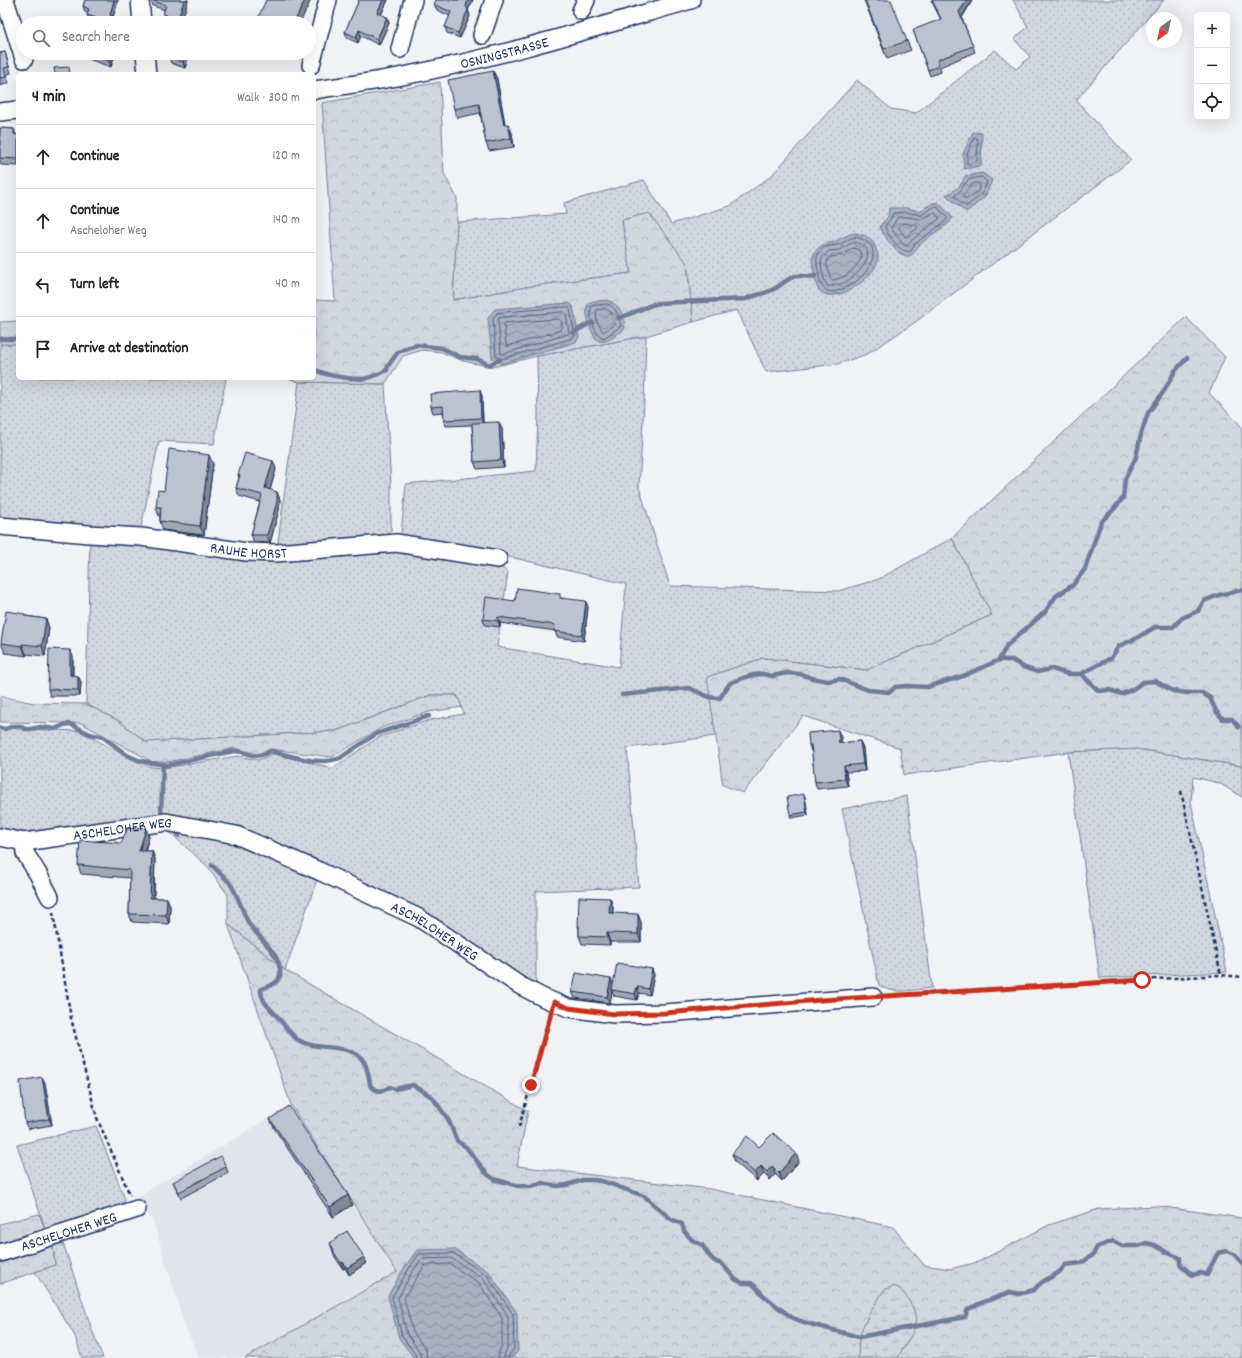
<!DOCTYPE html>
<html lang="en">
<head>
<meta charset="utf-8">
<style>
  body { margin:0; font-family:Dekko,sans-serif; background:#f6f6f6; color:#222 }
  .controls { position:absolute; right:12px; top:12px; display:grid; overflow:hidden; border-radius:6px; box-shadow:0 4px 16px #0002 }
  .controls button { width:36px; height:36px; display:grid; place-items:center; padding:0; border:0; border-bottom:1px solid #e0e0e0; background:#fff; color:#222; font:20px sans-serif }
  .compass { position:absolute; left:1146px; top:12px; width:36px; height:36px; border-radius:50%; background:#fff; box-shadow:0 4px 16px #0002; rotate:213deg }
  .stop { position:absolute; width:12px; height:12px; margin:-9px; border:3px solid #c8321e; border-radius:50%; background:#fff }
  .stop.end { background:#c8321e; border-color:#fff; box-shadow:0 1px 4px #0008 }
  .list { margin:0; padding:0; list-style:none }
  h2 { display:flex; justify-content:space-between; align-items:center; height:52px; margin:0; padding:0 16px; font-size:17px }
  h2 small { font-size:13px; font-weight:400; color:#767676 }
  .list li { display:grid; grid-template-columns:26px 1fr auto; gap:12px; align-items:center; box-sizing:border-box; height:64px; padding:0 16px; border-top:1px solid #e0e0e0 }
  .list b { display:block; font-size:15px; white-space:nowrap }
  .list p { margin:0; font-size:13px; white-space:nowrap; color:#767676 }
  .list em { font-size:13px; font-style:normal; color:#767676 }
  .icon { flex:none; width:22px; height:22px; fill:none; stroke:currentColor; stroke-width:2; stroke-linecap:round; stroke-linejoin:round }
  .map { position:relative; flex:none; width:1242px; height:1358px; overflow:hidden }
  .search { position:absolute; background:#fff; box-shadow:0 4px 16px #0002; left:16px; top:16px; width:300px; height:44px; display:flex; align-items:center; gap:10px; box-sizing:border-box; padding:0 14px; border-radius:22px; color:#767676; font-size:15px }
  .panel { position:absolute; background:#fff; box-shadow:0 4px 16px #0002; left:16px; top:72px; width:300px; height:308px; border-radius:6px }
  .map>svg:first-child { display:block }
  .built { fill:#e1e4ea }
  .grass { fill:url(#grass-dots); stroke:#76829e }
  .forest { fill:url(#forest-crowns); stroke:#76829e }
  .wetland { fill:url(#wetland-marsh); stroke:#76829e }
  .water { fill:url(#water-waves); stroke:#707c9a }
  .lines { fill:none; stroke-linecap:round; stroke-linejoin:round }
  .shore { stroke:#536386; stroke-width:1 }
  .stream { stroke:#707c9a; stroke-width:4.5 }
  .minor-casing { stroke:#1b2f5e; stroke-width:20 }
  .path { stroke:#1b2f5e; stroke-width:2.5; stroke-dasharray:4 3; stroke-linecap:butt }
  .minor { stroke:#fff; stroke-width:17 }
  .wall { fill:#a2a7b3; stroke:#1b2f5e }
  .shaded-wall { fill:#848892; stroke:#1b2f5e }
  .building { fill:#bcc2d0; stroke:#1b2f5e }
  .route { stroke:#c8321e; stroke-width:5 }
  .labels { text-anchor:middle; stroke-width:3; stroke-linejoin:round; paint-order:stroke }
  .street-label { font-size:15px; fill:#1b2f5e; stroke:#fff }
</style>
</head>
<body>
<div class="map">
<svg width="1242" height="1358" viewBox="0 0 1242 1358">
  <defs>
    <pattern id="grass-dots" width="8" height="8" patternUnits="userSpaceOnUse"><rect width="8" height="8" fill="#d2d6df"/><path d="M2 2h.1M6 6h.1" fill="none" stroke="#b4b8c2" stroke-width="1.8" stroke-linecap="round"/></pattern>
    <pattern id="forest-crowns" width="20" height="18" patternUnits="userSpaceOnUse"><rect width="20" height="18" fill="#d2d6df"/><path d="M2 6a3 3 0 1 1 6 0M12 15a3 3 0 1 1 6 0" fill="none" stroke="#b4b8c2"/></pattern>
    <pattern id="wetland-marsh" width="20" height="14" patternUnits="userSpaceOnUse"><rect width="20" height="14" fill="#d2d6df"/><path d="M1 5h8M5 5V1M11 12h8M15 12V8" fill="none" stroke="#b4b8c2"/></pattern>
    <pattern id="water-waves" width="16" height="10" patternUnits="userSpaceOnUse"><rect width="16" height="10" fill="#a8b0c2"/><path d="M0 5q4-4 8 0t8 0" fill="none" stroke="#8890a1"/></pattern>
  </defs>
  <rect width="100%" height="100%" fill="#f1f2f5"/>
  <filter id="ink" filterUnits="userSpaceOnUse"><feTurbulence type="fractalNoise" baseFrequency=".025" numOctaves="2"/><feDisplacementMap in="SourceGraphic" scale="8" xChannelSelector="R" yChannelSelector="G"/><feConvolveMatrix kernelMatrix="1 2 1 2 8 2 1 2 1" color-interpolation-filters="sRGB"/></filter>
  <g filter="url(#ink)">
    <path class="built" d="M291,1105L398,1272L245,1358H199L184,1323L154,1224L137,1197Z"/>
    <g class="grass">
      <path d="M1013,0H1164L1076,100L1131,160L914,323L867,354L838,364L766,372L737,310L693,322L687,263L622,220L631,273L532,286L453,300L457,222L566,214L564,203L644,180L671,224L730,206L771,176L857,80L891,109L916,113L995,50L1016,69L1030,57L1014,39L1028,27Z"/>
      <path d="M646,336L644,404L639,487L670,586L838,591L879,579L952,538L992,615L867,670L763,658L708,677L716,736L627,748L639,887L536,891V987L427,917L168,816L40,835L0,831V728L79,731L132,759L151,767L164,768L238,756L258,760L273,754L333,768L379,737L430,720L464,714L457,695H431L336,731L146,742L119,721L86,704L90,539L414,550L498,565L508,572L497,647L619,667L626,584L510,557L406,539L401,534L406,484L536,471L538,416L537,356Z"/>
      <path d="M0,344H18V378H226L214,444L159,441L140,532L0,521Z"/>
      <path d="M299,382L385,384L391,486V531L383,540L277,550Z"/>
      <path d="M1137,749L1242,766V797L1219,783L1193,777L1191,802L1227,972L1100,978L1068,752Z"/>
      <path d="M907,796L932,988C915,989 894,996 879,985L842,809Z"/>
      <path d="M166,829L235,842L318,877L285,970L228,924V895L209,868Z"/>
      <path d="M96,1126L125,1199L123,1205L46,1231L17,1145Z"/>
      <path d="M63,1243L92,1330L103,1358H82L75,1336L35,1272L55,1265L53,1246Z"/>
    </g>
    <g class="forest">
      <path d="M440,82L444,174L457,198V222L453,300L532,286L631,273L622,220L649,213L687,263L693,322L646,336L537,356L493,367L463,361L441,352L422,350L403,356L385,384L299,382L288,378H314V300L335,301L322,103Z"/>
      <path d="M1186,317L1225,357L1209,393L1242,427V766L1137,749L1068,752L904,775L900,748L803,716L743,793L723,785L707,677L763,658L867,670L992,615L952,538Z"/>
      <path d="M18,321V344H0V322Z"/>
      <path d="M431,695H457L462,707L429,712L381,728L332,757L270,749L257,754L235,748L167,762H153L81,723L0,722V696L34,703L86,704L119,721L146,742L336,731Z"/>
      <path d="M228,924L285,970L528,1111L517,1166L710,1189L893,1227L924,1265L950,1269L978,1262L1049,1225L1099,1209L1157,1206L1242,1218V1358H245L397,1272L291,1105Z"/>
      <path d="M39,1214L46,1231L0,1245V1224Z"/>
      <path d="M53,1246L55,1265L0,1284V1263Z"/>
    </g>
    <path class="wetland" d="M894,1286C902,1289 904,1293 909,1301C925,1325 908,1337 898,1358H858L859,1337L868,1316L884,1290Z"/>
    <g class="water">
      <path d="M973,132L982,133L981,166L964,169L963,154Z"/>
      <path d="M983,173L992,180L985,197L966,212L946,195C955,190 962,186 965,176Z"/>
      <path d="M938,202L952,217L950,222C941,229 925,239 918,247C915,250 914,255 909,256C897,257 886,237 880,228L882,223L888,217L889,208H907L920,211L933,203Z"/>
      <path d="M855,233C859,234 865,235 869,238C874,242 879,253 878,260C875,276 845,298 829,295C824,295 819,291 817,287C816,284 816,281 815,278C814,269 809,260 815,252C823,241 829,245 838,240C844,237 848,234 855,233Z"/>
      <path d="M607,300C619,304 627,318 624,330C617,334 607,344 599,341C592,339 582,308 589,303C593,300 602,301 607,300Z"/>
      <path d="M569,303L573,306L579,337L576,342L501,364L492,358L488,318L495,309Z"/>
      <path d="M454,1249L489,1272L517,1313L518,1351L512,1358H414L399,1338L388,1296L404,1268L417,1250Z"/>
    </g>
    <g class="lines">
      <g class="shore">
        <path d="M974,138H977L978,139L977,161L969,164L967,163V155Z"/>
        <path d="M982,177L987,182L982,194L967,206H965L955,197V195L960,191L968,180Z"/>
        <path d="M978,183L980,185L978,191L967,199L964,198L963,196L972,184Z"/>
        <path d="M934,207H937L947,217V220L915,244L911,251C899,254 890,236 885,228C886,222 891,221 893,213L906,212L921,215Z"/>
        <path d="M935,213L939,217V219L912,240L907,246L903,244L891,228L898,217H906L921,219Z"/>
        <path d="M903,223L916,225L918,228L905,237L899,228Z"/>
        <path d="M855,237C899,246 853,297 827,291C820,286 820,282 819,275C816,263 814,250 828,246C831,245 835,246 838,245C844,243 848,238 855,237Z"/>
        <path d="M854,242C889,248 849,290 828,286C823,282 820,264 822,258L829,251L839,250Z"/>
        <path d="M854,248L859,250L862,256C858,267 844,280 831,280L827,265V260L831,257L842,255Z"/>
        <path d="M607,304C617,307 619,317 621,326L604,338C595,338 587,313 592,306Z"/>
        <path d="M568,307L570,309L575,336L573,338L502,359L496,356L493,319L497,313Z"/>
        <path d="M606,309L611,312L615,324L603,332L597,322L596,312L597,310Z"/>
        <path d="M564,312L566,314L569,333L568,334L503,354L501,353L498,321L499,318Z"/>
        <path d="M559,319C562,320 563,328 561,330L509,346L506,345L504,325L505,323Z"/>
        <path d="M416,1358L415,1354L402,1336L392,1297L408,1270L419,1254L453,1253L487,1275L513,1314L514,1349L509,1355V1358"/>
        <path d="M421,1358L420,1352L407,1334L398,1298L412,1272L422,1259L451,1258L483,1278L508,1316V1347L505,1353L504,1358"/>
        <path d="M427,1358L426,1350L413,1332L404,1298L425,1265L450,1264L479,1283L502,1318V1345L499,1352L498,1358"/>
      </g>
      <g class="stream">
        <path d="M618,318C632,315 644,306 659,303L746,299C754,295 764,294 772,290C781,286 787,278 796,276C803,275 809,278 815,276"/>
        <path d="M573,333L588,324L593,323"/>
        <path d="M0,339H18"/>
        <path d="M314,369C325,376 350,379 363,379C372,378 379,374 387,370L388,366L398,352L416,345L442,348L460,357L477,359L489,365L500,359"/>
        <path d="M999,660L1007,645L1045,612L1056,596L1073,585L1085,569L1101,522L1113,510L1123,498L1125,479L1136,457L1141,434L1148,413L1164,391L1175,371L1187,358"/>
        <path d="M1081,674L1099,691L1109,690L1122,694L1133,689L1143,682L1155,681L1173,691L1187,693H1202L1210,698L1216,711L1223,719H1232L1239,727"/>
        <path d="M622,695L689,688C700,692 708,699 720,698L730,683L743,678L753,675L763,674L772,676L787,673L800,674L812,678L828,681L840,679L868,690L890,692L895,687L908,686L927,687L963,676L999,660H1012L1023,667L1037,672L1052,669L1068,674H1081L1111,658L1119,646L1137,638L1155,627H1173L1182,618L1198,611L1204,601L1219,595L1242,590"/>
        <path d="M0,728L5,729L13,726H20L25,729H30L41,727L55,729L64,725L70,724L90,734L103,737L127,755L138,760L151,763L168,765L234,751C253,751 249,762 271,751C292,756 318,766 340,758L376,734L429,716"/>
        <path d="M161,814L163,764"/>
        <path d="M176,831L179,836"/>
        <path d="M212,865C217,871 224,876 229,882C238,894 242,911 249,924C259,938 283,956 280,975C279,984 268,986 261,989C260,1000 269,1007 276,1015C283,1023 289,1033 298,1040C316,1051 344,1043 360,1057C368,1064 368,1077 371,1087C379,1092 382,1092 390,1087L395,1089L413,1085L432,1097L448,1119L457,1141L466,1147L487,1174L494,1179L518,1186H531L541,1183L557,1186L567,1185L583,1180H595L605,1182L644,1196L671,1219L682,1224L684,1231L692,1240L702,1245L711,1258L716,1262L722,1264L736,1280L743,1283H751L755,1286L763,1295L778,1307L791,1317L803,1322L859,1337L965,1317L968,1309C974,1307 980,1303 986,1301C995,1298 1002,1296 1010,1292L1018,1294L1034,1290C1043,1277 1058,1278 1065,1265L1081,1263L1093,1255L1097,1247L1113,1241L1122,1246H1139L1146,1243L1155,1245L1166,1252L1180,1258V1264L1192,1275L1201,1273L1207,1275L1211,1266L1218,1253L1226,1251L1234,1254L1242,1263"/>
      </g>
      <g class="minor-casing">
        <g id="minor">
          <path d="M5,0L24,59"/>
          <path d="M140,0L142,23"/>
          <path d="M581,11L586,0"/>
          <path d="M482,35L494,0"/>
          <path d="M400,49L413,0"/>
          <path d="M145,53L147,74"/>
          <path d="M311,65L328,0"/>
          <path id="s1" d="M314,90C342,86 370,82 398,77C497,58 594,28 691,0"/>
          <path d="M0,112L18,110"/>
          <path id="s2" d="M0,526L89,534L141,537L247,552L276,553L396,543L498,559"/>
          <path id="s3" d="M0,837L24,842L166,822L236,835L319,871L419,918L519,985L544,998L569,1008L614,1014L665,1013L873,997"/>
          <path d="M24,842L25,853L38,874L50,897"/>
          <path id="s4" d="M0,1253L137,1209"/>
        </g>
      </g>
      <g class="path">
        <path d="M1181,791L1221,975"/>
        <path d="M53,912L71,1018L97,1118L130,1195"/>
        <path d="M887,996L1221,975L1242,977"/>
        <path d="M519,1127L550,1017"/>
      </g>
      <use href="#minor" class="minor"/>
    </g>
    <g class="wall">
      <path d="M85,0H118L113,17L115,22L95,23L90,21L87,15L88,13L85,12L83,6Z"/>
      <path d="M151,0H188L181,23H164L165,19L163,14L165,10L153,6Z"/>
      <path d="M359,0H388L381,15L387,17L389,23L379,45L361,36L358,43L347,38L345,32Z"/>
      <path d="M436,0H473L468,10L470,16L460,38L447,33L445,27L450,16L437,10L434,4Z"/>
      <path d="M864,0L907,41L911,50L887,59Z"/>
      <path d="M931,0H972V1L962,18L975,52L940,67L941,72L930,76L913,30L941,20Z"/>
      <path d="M5,52L11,73L6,75L9,83L0,86V53Z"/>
      <path d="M32,53H53L33,55Z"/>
      <path d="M86,53H115L111,67L88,59Z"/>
      <path d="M170,53H190L185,68L171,63L169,57Z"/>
      <path d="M493,71L497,79L505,125L508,124L512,133L514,147L489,151L486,143L480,113L457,118L454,109Z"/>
      <path d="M0,128L14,129L16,135H18V166L1,165L0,163Z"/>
      <path d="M482,396L483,423L502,429L504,467L477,469L474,462L472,425L446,426L444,420L443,412L433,413L431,407Z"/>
      <path d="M273,461L276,469L270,490L277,492L280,500L279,510L270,543L254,542L251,535L260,502L239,496L236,488L239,478L238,475Z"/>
      <path d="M213,464L204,535L163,530L160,521V516H159L156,507L164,491Z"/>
      <path d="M562,598L588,607L584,641L557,637L555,631L500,623V627L485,625L483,619L515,601Z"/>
      <path d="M26,616L46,619L49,628L45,656L26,654V656L5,653L1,643Z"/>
      <path d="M73,656V676H78L81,682L80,696H50L48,689Z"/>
      <path d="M841,737V743L860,741L863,748L865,771L846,772L848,786L817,789L815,782L812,751H811L809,745Z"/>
      <path d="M805,797L808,815L791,818L790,815Z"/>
      <path d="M146,829L149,837L145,851H152L155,859L154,898H167L170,906L169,924L132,922L129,914L130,878L81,874L78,865L121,843Z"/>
      <path d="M610,898L613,907V913L641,922V942H610V945L582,944L579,936V929L578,926Z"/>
      <path d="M652,969L654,975L650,995L639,993L637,1000L614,996L612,991L610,1003L575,998L572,992L611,979L613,985Z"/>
      <path d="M42,1077L45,1083L52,1125L28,1129L25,1123Z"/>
      <path d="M270,1119L348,1195L352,1205L333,1217L274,1128Z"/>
      <path d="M759,1147L799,1161L782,1181L775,1174L770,1180L764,1174L757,1181L735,1162L732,1154Z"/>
      <path d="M226,1167L228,1173L181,1198L173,1182Z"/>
      <path d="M330,1243L366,1263L349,1275L345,1268L343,1269L335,1257Z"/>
    </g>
    <g class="shaded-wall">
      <path d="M114,0H118L113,17L115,22L114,23H110V15Z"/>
      <path d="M184,0H188L181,23H177Z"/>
      <path d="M305,0H311L300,23H294Z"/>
      <path d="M383,0H388L379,19L377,13Z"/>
      <path d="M468,0H473L468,10L470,16L460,38L458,33L466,6Z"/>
      <path d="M967,0H972V1L961,18L959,12Z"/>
      <path d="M387,17L389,23L379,45L377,39Z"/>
      <path d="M359,30L361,36L358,43L356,37Z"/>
      <path d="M111,53H115L111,67L109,61Z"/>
      <path d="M186,53H190L185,68L183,62Z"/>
      <path d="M493,71L497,79L507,134L504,125Z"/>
      <path d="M508,124L512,133L514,147L511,138Z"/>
      <path d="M480,390L482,396L483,424L481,418Z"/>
      <path d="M499,422L502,429L504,467L501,460Z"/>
      <path d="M209,455L213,464L204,535L200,526Z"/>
      <path d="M273,461L276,469L268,496L265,488Z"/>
      <path d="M277,492L280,500L279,510L270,543L267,535Z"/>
      <path d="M586,601L588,607L584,641L582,635Z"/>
      <path d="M498,617L500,623V627L498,621Z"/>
      <path d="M46,619L49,628L45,656L42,646Z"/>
      <path d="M22,644L26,654V656L22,646Z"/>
      <path d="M70,650L73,656L72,682L70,675Z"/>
      <path d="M78,676L81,682L80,696L78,690Z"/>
      <path d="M838,730L841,737L842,749L839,743Z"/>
      <path d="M860,741L863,748L865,771L863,764Z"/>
      <path d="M844,766L846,772L848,786L845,779Z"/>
      <path d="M804,794L805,797L808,815L807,812Z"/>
      <path d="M146,829L149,837L142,859L139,851Z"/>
      <path d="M152,851L155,859L153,906L150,898Z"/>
      <path d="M167,898L170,906L169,924L166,915Z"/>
      <path d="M610,898L613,907L612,922L609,913Z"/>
      <path d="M638,914L641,922V942L638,934Z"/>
      <path d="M607,933L610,942V945L607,937Z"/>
      <path d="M652,969L654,975L650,995L648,989Z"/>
      <path d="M611,979L613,985L610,1003L607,997Z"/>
      <path d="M637,987L639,993L637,1000L635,994Z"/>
      <path d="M42,1077L45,1083L52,1125L49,1119Z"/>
      <path d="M796,1153L799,1161L782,1181L779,1173Z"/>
      <path d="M761,1166L764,1174L757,1181L755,1173Z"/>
      <path d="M772,1166L775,1174L770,1180L767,1172Z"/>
      <path d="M348,1195L352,1205L333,1217L330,1207Z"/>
      <path d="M364,1257L366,1263L349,1275L347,1268Z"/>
      <path d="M343,1262L345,1268L343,1269L341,1263Z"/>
    </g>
    <g class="building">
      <path d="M85,0H114L110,15L113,16L110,23H95L97,18L87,15L89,9L83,6Z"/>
      <path d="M151,0H184L177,23H164L167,15L163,14L166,5Z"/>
      <path d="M266,0H305L294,23H256Z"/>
      <path d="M359,0H383L377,13L387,17L377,39L359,30L356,37L345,32Z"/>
      <path d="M436,0H468L466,6L468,10L458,33L445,27L451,12L434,4Z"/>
      <path d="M865,0H891L907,41L884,49Z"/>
      <path d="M932,0H967L959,12L973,46L937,60L939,66L928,70L913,30L941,19Z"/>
      <path d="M57,22V23H42Z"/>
      <path d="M5,52L9,67L4,68L6,77L0,78V53Z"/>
      <path d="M86,53H111L109,61Z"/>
      <path d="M170,53H186L183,62L169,57Z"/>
      <path d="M69,67L70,74H55L54,68Z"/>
      <path d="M493,71L504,125L508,124L511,138L486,143L479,104L454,109L448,80Z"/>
      <path d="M0,128L14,129V134L18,135V159L0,158Z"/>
      <path d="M480,390L481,418L444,420L443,406L431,407L430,394Z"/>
      <path d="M499,422L501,460L474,462L472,423Z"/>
      <path d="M169,449L209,455L200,526L160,521L161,507H156L158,490L164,491Z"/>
      <path d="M245,453L273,461L265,488L277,492V502L267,535H251L262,495L236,488L240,475H238Z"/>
      <path d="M517,588L560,594V598L586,601L582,635L554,631L555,625L498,617V621L483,619L486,597L515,601Z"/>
      <path d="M6,611L25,614V616L46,619L42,646L22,644V646L1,643Z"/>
      <path d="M49,649L70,650V675L78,676V690L48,689Z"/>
      <path d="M838,730L839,743L860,741L863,764L844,766L845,779L815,782L811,745H809L808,733Z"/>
      <path d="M804,794L807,812L790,815L787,797Z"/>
      <path d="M142,827L146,829L139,851H152L150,898H167L166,915L129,914L130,870L78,865L80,840L121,843L127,829Z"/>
      <path d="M579,897L610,898L609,913L638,914V934L607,933V937L579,936V926H578Z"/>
      <path d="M617,963L652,969L648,989L637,987L635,994L612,990Z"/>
      <path d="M576,973L611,979L607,997L572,992Z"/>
      <path d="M42,1077L49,1119L25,1123L20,1081Z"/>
      <path d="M289,1106L348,1195L330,1207L270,1119Z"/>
      <path d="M773,1133L796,1153L779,1173L772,1166L767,1172L761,1166L755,1173L732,1154L747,1136L759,1147Z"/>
      <path d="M221,1156L226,1167L179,1192L173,1182Z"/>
      <path d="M347,1231L364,1257L347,1268L343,1262L341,1263L333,1251L334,1250L330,1243Z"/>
    </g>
  </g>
  <g class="lines" filter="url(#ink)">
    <path class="route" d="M531,1085L554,1002L569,1008L614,1014L665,1013L821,1000L1142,980"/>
  </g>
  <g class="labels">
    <g class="street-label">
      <text dy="5" stroke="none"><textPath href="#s1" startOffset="194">OSNINGSTRASSE</textPath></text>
      <text dy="5" stroke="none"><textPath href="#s2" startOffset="250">RAUHE HORST</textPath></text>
      <text dy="5" stroke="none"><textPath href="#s3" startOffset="124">ASCHELOHER WEG</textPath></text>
      <text dy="5" stroke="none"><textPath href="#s3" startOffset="460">ASCHELOHER WEG</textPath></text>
      <text dy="5" stroke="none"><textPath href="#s4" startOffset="72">ASCHELOHER WEG</textPath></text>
    </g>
  </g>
</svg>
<div class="controls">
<button>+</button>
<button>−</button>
<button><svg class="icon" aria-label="locate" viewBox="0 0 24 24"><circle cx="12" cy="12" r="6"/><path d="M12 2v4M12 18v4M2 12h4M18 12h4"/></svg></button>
</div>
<svg class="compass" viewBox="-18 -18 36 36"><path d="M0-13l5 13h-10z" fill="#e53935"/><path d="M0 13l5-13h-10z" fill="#767676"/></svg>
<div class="stop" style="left:1142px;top:980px"></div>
<div class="stop end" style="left:531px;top:1085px"></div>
<div class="search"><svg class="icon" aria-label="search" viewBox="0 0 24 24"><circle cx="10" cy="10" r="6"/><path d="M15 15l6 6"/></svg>Search here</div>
<section class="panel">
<h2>4 min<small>Walk · 300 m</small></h2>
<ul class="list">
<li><svg class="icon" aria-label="ahead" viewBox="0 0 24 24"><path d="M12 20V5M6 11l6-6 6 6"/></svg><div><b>Continue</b></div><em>120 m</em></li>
<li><svg class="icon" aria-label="ahead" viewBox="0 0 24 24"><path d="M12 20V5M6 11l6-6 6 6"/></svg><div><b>Continue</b><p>Ascheloher Weg</p></div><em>140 m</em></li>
<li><svg class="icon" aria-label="left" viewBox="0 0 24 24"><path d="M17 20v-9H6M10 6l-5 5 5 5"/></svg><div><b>Turn left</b></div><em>40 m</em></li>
<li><svg class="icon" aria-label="arrive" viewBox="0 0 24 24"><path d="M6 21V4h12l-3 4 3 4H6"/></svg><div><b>Arrive at destination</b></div></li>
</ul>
</section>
</div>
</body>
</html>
